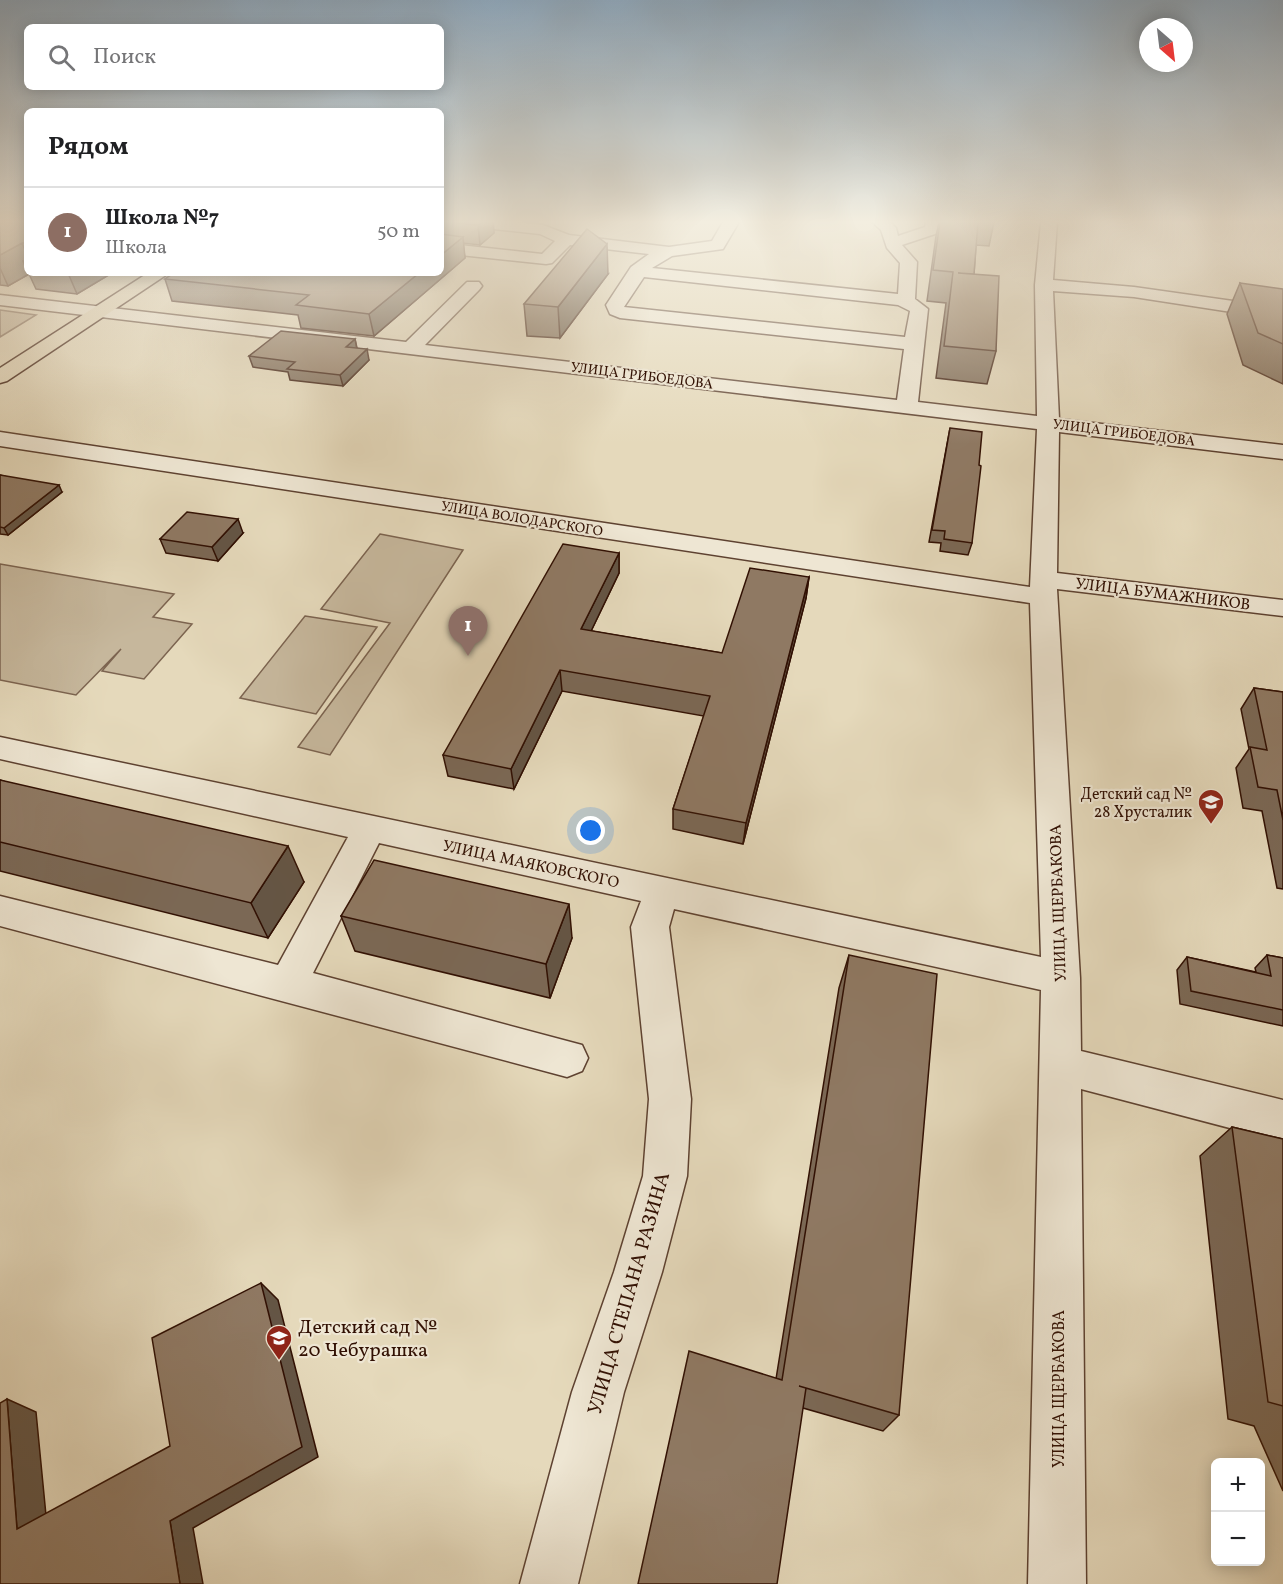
<!DOCTYPE html>
<html lang="ru">
<head>
<meta charset="utf-8">
<style>
  body { margin:0; font-family:Vollkorn,serif; background:#f6f6f6; color:#202124 }
  .controls { position:absolute; right:18px; bottom:18px; display:grid; overflow:hidden; border-radius:9px; box-shadow:0 3px 15px #0003 }
  .controls button { width:54px; height:54px; display:grid; place-items:center; padding:0; border:0; border-bottom:2px solid #e0e0e0; background:#fff; color:#202124; font:30px sans-serif }
  .compass { position:absolute; left:1139px; top:18px; width:54px; height:54px; border-radius:50%; background:#fff; box-shadow:0 3px 15px #0003; rotate:152deg }
  .you { position:absolute; left:591px; top:831px; width:21px; height:21px; margin:-15px; border:4px solid #fff; border-radius:50%; background:#1a73e8; box-shadow:0 0 0 9px #1a73e833 }
  .badge { display:grid; place-items:center; width:39px; height:39px; border-radius:50%; background:#d93025; color:#fff; font-size:20px; font-weight:700 }
  .pin { position:absolute; translate:-50% -50px; filter:drop-shadow(0 2px 3px #0008) }
  .pin::after { content:''; position:absolute; top:32px; width:21px; height:18px; background:inherit; clip-path:polygon(0 0,100% 0,50% 100%) }
  .list { margin:0; padding:0; list-style:none }
  h2 { display:flex; justify-content:space-between; align-items:center; height:78px; margin:0; padding:0 24px; font-size:26px }
  h2 small { font-size:20px; font-weight:400; color:#757577 }
  .list li { display:grid; grid-template-columns:39px 1fr auto; gap:18px; align-items:center; box-sizing:border-box; height:90px; padding:0 24px; border-top:2px solid #e0e0e0 }
  .list b { display:block; font-size:22px; white-space:nowrap }
  .list p { margin:0; font-size:20px; white-space:nowrap; color:#757577 }
  .list em { font-size:20px; font-style:normal; color:#757577 }
  .icon { flex:none; width:33px; height:33px; fill:none; stroke:currentColor; stroke-width:2; stroke-linecap:round; stroke-linejoin:round }
  .map { position:relative; flex:none; width:1283px; height:1584px; overflow:hidden }
  .search { position:absolute; background:#fff; box-shadow:0 3px 15px #0003; left:24px; top:24px; width:420px; height:66px; display:flex; align-items:center; gap:15px; box-sizing:border-box; padding:0 21px; border-radius:9px; color:#757577; font-size:22px }
  .panel { position:absolute; background:#fff; box-shadow:0 3px 15px #0003; left:24px; top:108px; width:420px; height:168px; border-radius:9px }
  .map>svg:first-child { display:block }
  .green { fill:#c6b79c; stroke:#7c6450; stroke-width:1.5 }
  .lines { fill:none; stroke-linecap:round; stroke-linejoin:round }
  .minor-casing { stroke:#5e4231; stroke-width:3 }
  .major-casing { stroke:#311003; stroke-width:3 }
  .minor { fill:#eee6d3; fill-rule:evenodd }
  .major { fill:#e5d9bb; fill-rule:evenodd }
  .wall { fill:#7b6855; stroke:#311003; stroke-width:1.5 }
  .shaded-wall { fill:#645545; stroke:#311003; stroke-width:1.5 }
  .building { fill:#8f7963; stroke:#311003; stroke-width:1.5 }
  .labels { text-anchor:middle; stroke-width:4.5; stroke-linejoin:round; paint-order:stroke }
  .far-street-label { font-size:14px; fill:#311003; stroke:#eee6d3 }
  .street-label { font-size:16px; fill:#311003; stroke:#eee6d3 }
  .poi-label { font-size:16px; fill:#311003; stroke:#eee6d3; text-anchor:end }
  .near-street-label { font-size:20px; fill:#311003; stroke:#eee6d3 }
  .near-poi-label { font-size:20px; fill:#311003; stroke:#eee6d3; text-anchor:start }
</style>
</head>
<body>
<div class="map">
<svg width="1283" height="1584" viewBox="0 0 1283 1584">
  <rect width="100%" height="100%" fill="#e5d9bb"/>
  <filter id="stains"><feTurbulence type="fractalNoise" baseFrequency=".00333" numOctaves="4"/><feColorMatrix values="0 0 0 0 .2 0 0 0 0 .09 0 0 0 0 .02 0 0 0 .5 -.17"/></filter>
  <radialGradient id="worn" r=".72"><stop offset=".6" stop-color="#630" stop-opacity="0"/><stop offset="1" stop-color="#630" stop-opacity=".3"/></radialGradient>
  <g class="green">
    <path d="M0,310L36,315L0,337Z"/>
    <path d="M380,534L463,550L330,755L298,747L390,623L321,609Z"/>
    <path d="M0,564L174,594L153,617L192,624L144,679L102,671L121,649L76,695L0,680Z"/>
    <path d="M305,616L377,627L316,714L240,698Z"/>
  </g>
  <g class="lines">
    <g class="minor-casing">
      <path id="minor" d="M466,222H513L543,225L569,235L669,247L712,241L723,222H739L723,249L672,256L652,268L898,294L900,263L887,248L881,230L872,222H890L896,228L898,236L925,227L926,222H942L938,233L902,245L917,262L915,299L928,309L918,402L1037,416L1035,285L1041,222H1057L1053,280L1134,287L1283,308V320L1134,297L1053,291L1059,419L1283,445V459L1059,432L1057,573L1283,600V616L1057,589L1080,978L1081,1051L1283,1100V1142L1081,1089L1086,1584H1028L1041,990L674,909L669,927L691,1099L687,1176L662,1272L624,1392L578,1584H520L572,1392L614,1272L643,1176L649,1099L631,927L641,901L379,843L313,973L582,1045L588,1058L582,1071L567,1077L0,926V896L278,965L348,837L0,759V737L1041,957L1030,603L0,446V432L1030,587L1037,429L0,305V295L406,342L467,282H479L482,286L479,290L425,345L897,400L904,349L620,318L610,314L606,305L631,267L649,254L570,245L552,263L546,264L441,253V243L542,254L555,241L540,234L474,227ZM644,277L898,305L910,311L905,337L624,307Z"/>
    </g>
    <g class="major-casing">
      <path id="major" d="M148,273H169L7,381L0,383V368Z"/>
    </g>
    <use href="#minor" class="minor"/>
    <use href="#major" class="major"/>
  </g>
  <g class="wall">
    <path d="M0,222H27V273H112L77,294L36,289L29,274L8,286L0,285Z"/>
    <path d="M441,222H493L494,233L480,245L463,243L465,258L374,336L301,328L298,315L172,301L165,279L172,274L171,273H441Z"/>
    <path d="M939,222H994L989,246L976,245L974,274L996,351L987,384L936,378L946,303L927,301L936,236Z"/>
    <path d="M608,274L560,338L527,336L524,304Z"/>
    <path d="M1240,283L1283,344V384L1243,365L1227,314Z"/>
    <path d="M355,339L357,348L369,360L343,386L290,380L288,372L253,367L249,356Z"/>
    <path d="M950,428L972,543L968,555L940,551L941,543L929,542Z"/>
    <path d="M0,475L62,492L8,535L0,534Z"/>
    <path d="M243,533L218,561L166,553L160,539Z"/>
    <path d="M619,553V573L591,631L722,653L809,577L806,598L743,844L673,829V809L704,716L562,691L514,789L448,776L443,755Z"/>
    <path d="M1254,688L1283,692V889L1277,888L1262,811L1243,808L1236,768L1249,749L1241,709Z"/>
    <path d="M0,780L304,882L268,938L0,871Z"/>
    <path d="M341,916L572,938L550,998L355,951Z"/>
    <path d="M849,955L899,1415L883,1431L803,1408L776,1379L839,988Z"/>
    <path d="M1267,955L1283,958V1026L1180,1004L1177,970L1187,957L1256,972L1255,968Z"/>
    <path d="M1232,1127L1283,1139V1491L1254,1426L1228,1419L1200,1156Z"/>
  </g>
  <g class="shaded-wall">
    <path d="M481,222H493L494,233L480,245L478,225Z"/>
    <path d="M463,237L465,258L374,336L369,314L419,273H441V255Z"/>
    <path d="M22,243L27,255V261H23L27,270V273L29,274L8,286L0,268V255Z"/>
    <path d="M607,244L608,274L560,338L558,307Z"/>
    <path d="M68,273H112L77,294Z"/>
    <path d="M355,339L357,350L346,347Z"/>
    <path d="M367,349L369,360L343,386L340,375Z"/>
    <path d="M59,485L62,492L8,535L4,528Z"/>
    <path d="M238,519L243,533L218,561L212,547Z"/>
    <path d="M619,553V573L582,650L581,629Z"/>
    <path d="M809,577L806,598L743,844L746,823Z"/>
    <path d="M560,670L562,691L514,789L511,769Z"/>
    <path d="M288,846L304,882L268,938L251,903Z"/>
    <path d="M569,904L572,938L550,998L546,964Z"/>
    <path d="M261,1283L278,1300L318,1457L193,1528L203,1584H180L170,1521Z"/>
    <path d="M7,1399L36,1412L48,1536L17,1529Z"/>
  </g>
  <g class="building">
    <path d="M0,222H27V243H22L0,255Z"/>
    <path d="M446,222H481L478,225Z"/>
    <path d="M940,222H978L974,274L958,273L999,276L996,351L944,346L953,272L933,270Z"/>
    <path d="M587,229L607,244L558,307L524,304Z"/>
    <path d="M441,234L463,237L441,255Z"/>
    <path d="M174,273H419L369,314L296,305L309,295L165,279Z"/>
    <path d="M1240,283L1283,289V344L1258,333Z"/>
    <path d="M281,331L355,339L346,347L367,349L340,375L287,369L295,362L249,356Z"/>
    <path d="M950,428L982,432L979,465L981,466L972,543L944,539L945,531L932,530Z"/>
    <path d="M0,475L59,485L4,528L0,527Z"/>
    <path d="M187,512L238,519L212,547L160,539Z"/>
    <path d="M563,544L619,553L581,629L722,653L750,568L809,577L746,823L673,809L710,696L560,670L511,769L443,755Z"/>
    <path d="M1254,688L1283,692V820L1277,790L1258,787L1250,747L1267,750Z"/>
    <path d="M0,780L288,846L251,903L0,842Z"/>
    <path d="M374,860L569,904L546,964L341,916Z"/>
    <path d="M849,955L937,974L899,1415L799,1386L806,1388L777,1584H638L689,1351L782,1380Z"/>
    <path d="M1267,955L1283,958V1010L1191,991L1187,957L1271,976Z"/>
    <path d="M1232,1127L1283,1139V1406L1268,1402Z"/>
    <path d="M261,1283L302,1447L170,1521L180,1584H0V1403L7,1399L17,1529L170,1446L152,1338Z"/>
  </g>
  <linearGradient id="sky" x2="0" y2="1"><stop stop-color="#8ea8bd"/><stop offset="0.5" stop-color="#f3eee0"/><stop offset="1" stop-color="#f3eee0" stop-opacity="0"/></linearGradient>
  <rect width="1283" height="444" fill="url(#sky)"/>
  <defs>
    <g id="school-pin" transform="scale(1.35)"><path d="M0 17L-7.5 6A9.5 9.5 0 1 1 7.5 6Z" fill="#8f2418" stroke="#eee6d3"/><path d="M0-5L7-2L0 1L-7-2ZM-4 1L0 2.5L4 1V4Q0 6-4 4Z" fill="#fff"/></g>
  </defs>
  <g fill-rule="evenodd">
    <use href="#school-pin" x="1211" y="802"/>
    <use href="#school-pin" x="279" y="1338"/>
  </g>
  <g class="labels">
    <g class="far-street-label">
      <text transform="translate(642 375) rotate(7)" y="5">УЛИЦА ГРИБОЕДОВА</text>
      <text transform="translate(1124 432) rotate(7)" y="5">УЛИЦА ГРИБОЕДОВА</text>
      <text transform="translate(522 518) rotate(9)" y="5">УЛИЦА ВОЛОДАРСКОГО</text>
    </g>
    <g class="street-label">
      <text transform="translate(1163 593) rotate(7)" y="6">УЛИЦА БУМАЖНИКОВ</text>
      <text transform="translate(531 863) rotate(12)" y="6">УЛИЦА МАЯКОВСКОГО</text>
      <text transform="translate(1057 903) rotate(-92)" y="6">УЛИЦА ЩЕРБАКОВА</text>
      <text transform="translate(1058 1389) rotate(-90)" y="6">УЛИЦА ЩЕРБАКОВА</text>
    </g>
    <g class="poi-label">
      <text x="1192" y="799">Детский сад №<tspan x="1192" dy="18">28 Хрусталик</tspan></text>
    </g>
    <g class="near-street-label">
      <text transform="translate(628 1293) rotate(-74)" y="7">УЛИЦА СТЕПАНА РАЗИНА</text>
    </g>
    <g class="near-poi-label">
      <text x="298" y="1333">Детский сад №<tspan x="298" dy="23">20 Чебурашка</tspan></text>
    </g>
  </g>
  <rect width="100%" height="100%" filter="url(#stains)"/>
  <rect width="100%" height="100%" fill="url(#worn)"/>
</svg>
<div class="controls">
<button>+</button>
<button>−</button>
</div>
<svg class="compass" viewBox="-18 -18 36 36"><path d="M0-13l5 13h-10z" fill="#e53935"/><path d="M0 13l5-13h-10z" fill="#757577"/></svg>
<div class="you"></div>
<div class="pin badge" style="left:468px;top:656px;background:#8d6e63">1</div>
<div class="search"><svg class="icon" aria-label="search" viewBox="0 0 24 24"><circle cx="10" cy="10" r="6"/><path d="M15 15l6 6"/></svg>Поиск</div>
<section class="panel">
<h2>Рядом<small></small></h2>
<ul class="list">
<li><span class="badge" style="background:#8d6e63">1</span><div><b>Школа №7</b><p>Школа</p></div><em>50 m</em></li>
</ul>
</section>
</div>
</body>
</html>
